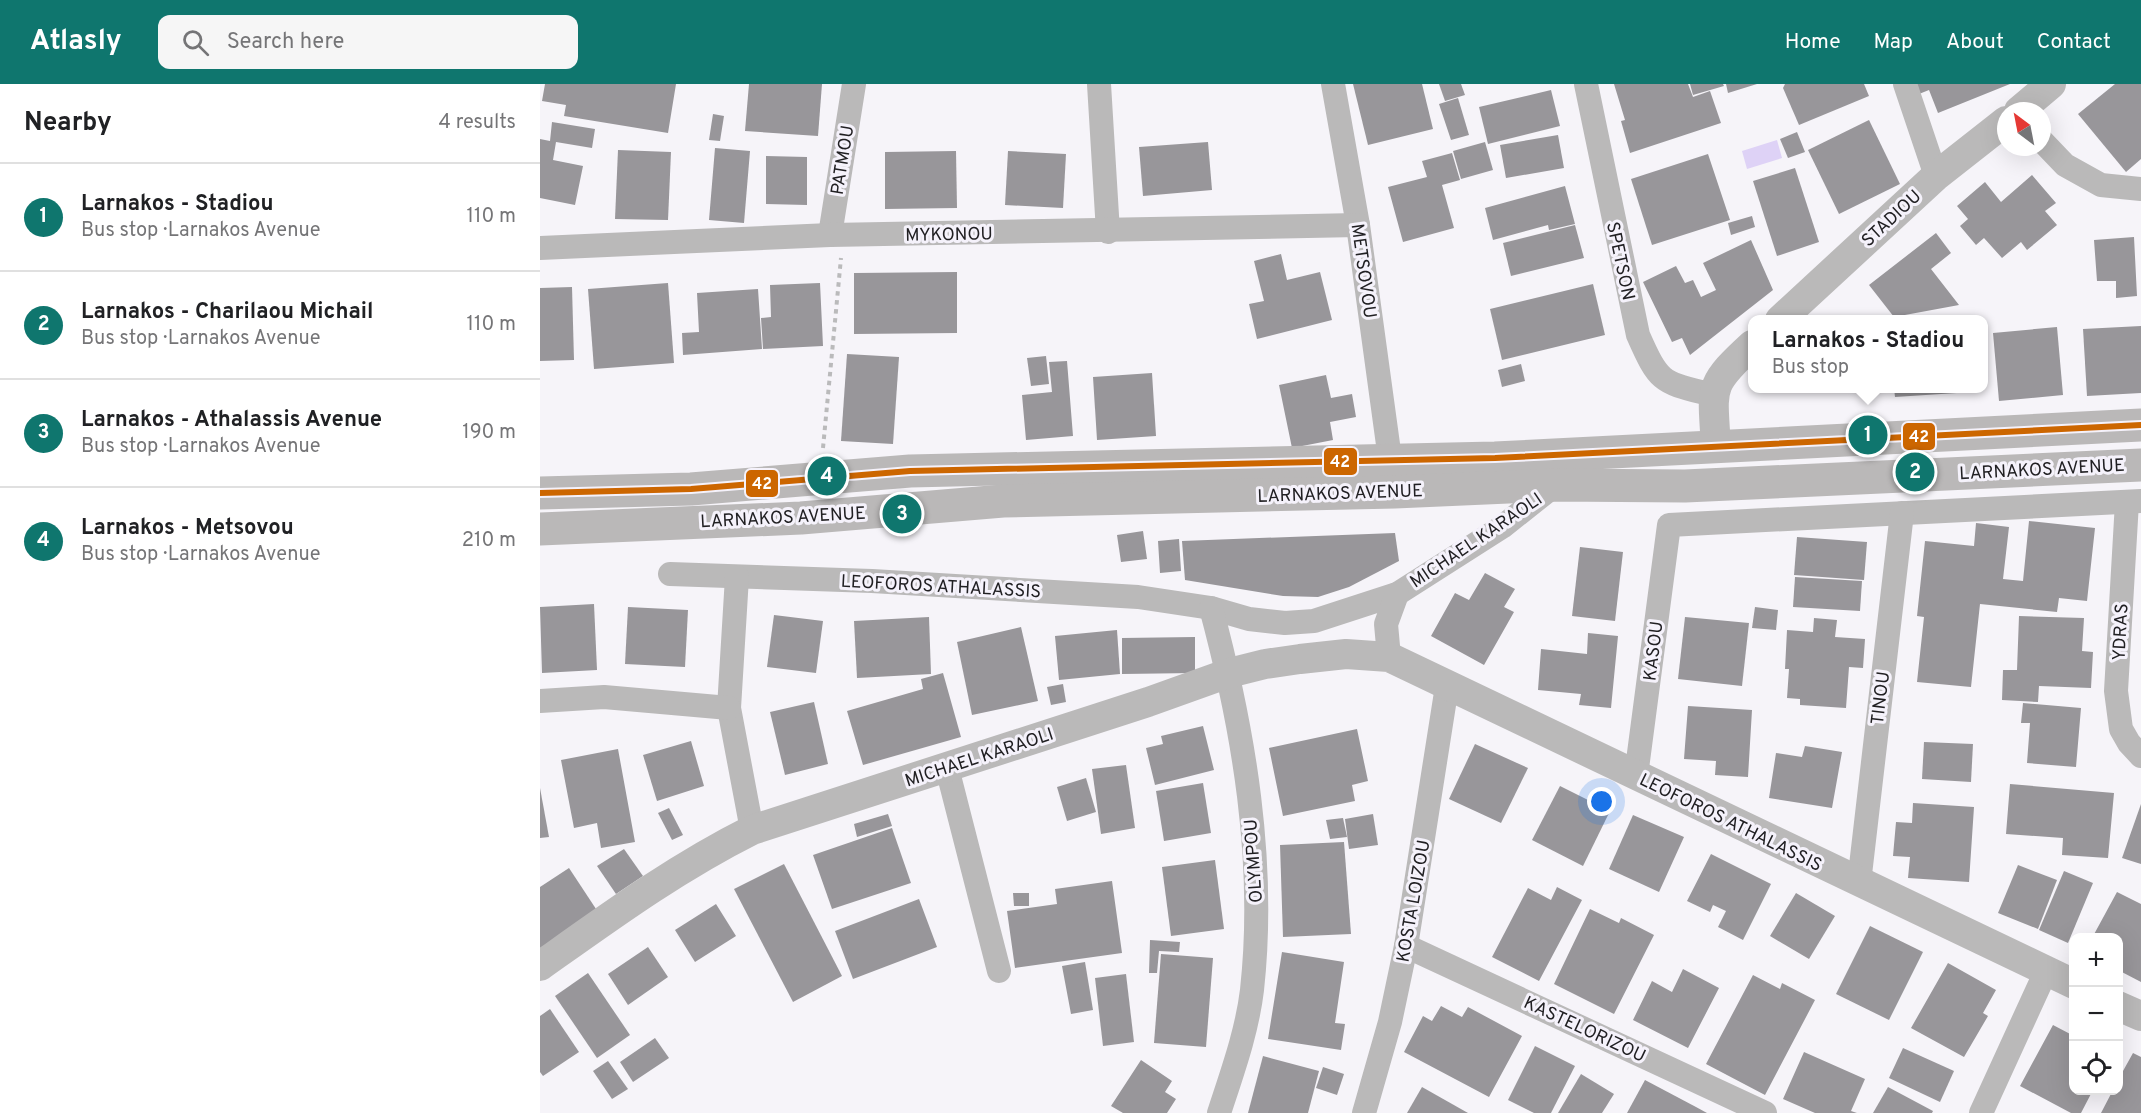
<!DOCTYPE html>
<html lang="en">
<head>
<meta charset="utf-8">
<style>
  body { margin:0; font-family:Overpass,sans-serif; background:#f6f6f6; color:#202124 }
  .controls { position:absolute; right:18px; bottom:18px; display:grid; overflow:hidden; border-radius:12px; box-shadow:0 6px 24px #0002 }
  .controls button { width:54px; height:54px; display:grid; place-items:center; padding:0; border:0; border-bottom:2px solid #e0e0e0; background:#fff; color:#202124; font:30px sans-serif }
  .compass { position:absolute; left:1457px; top:18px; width:54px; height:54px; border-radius:50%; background:#fff; box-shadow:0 6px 24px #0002; rotate:328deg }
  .you { position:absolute; left:1062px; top:718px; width:21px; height:21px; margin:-15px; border:4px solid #fff; border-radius:50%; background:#1a73e8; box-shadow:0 0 0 9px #1a73e833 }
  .badge { display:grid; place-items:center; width:39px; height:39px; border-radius:50%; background:#0f766e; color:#fff; font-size:20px; font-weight:700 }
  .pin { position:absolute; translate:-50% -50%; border:3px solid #fff; box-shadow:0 2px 6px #0006 }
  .popup { position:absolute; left:1208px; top:231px; width:240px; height:78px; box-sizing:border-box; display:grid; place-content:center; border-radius:12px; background:#fff; filter:drop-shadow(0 2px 4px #0005); font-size:20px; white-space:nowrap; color:#757577 }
  .popup b { font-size:22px; color:#202124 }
  .popup::after { content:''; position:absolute; left:50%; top:100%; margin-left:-12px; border:12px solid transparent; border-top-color:#fff }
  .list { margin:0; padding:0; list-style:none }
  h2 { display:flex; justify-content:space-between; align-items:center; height:78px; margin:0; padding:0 24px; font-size:26px }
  h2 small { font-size:20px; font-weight:400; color:#757577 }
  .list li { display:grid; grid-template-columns:39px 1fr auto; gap:18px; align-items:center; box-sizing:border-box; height:108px; padding:0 24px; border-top:2px solid #e0e0e0 }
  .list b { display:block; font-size:22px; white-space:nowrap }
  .list p { margin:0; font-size:20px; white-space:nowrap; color:#757577 }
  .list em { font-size:20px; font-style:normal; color:#757577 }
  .icon { flex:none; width:33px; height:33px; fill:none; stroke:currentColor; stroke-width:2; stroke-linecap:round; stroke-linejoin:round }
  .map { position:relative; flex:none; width:1601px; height:1029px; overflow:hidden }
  header { display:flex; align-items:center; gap:36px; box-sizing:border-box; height:84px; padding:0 30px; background:#0f766e; color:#fff }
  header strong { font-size:28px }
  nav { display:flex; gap:33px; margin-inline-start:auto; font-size:21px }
  .search { width:420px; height:54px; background:#f6f6f6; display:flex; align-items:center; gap:15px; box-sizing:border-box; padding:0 21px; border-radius:12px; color:#757577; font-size:22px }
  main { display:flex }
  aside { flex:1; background:#fff }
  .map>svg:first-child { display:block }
  .water { fill:#ded2f6 }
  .building { fill:#98969a }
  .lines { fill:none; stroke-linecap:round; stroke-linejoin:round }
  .path { stroke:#bababb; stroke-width:4; stroke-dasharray:4.5 4.5; stroke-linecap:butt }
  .minor { stroke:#bab9b9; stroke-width:24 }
  .tertiary { stroke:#bab9b9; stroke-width:30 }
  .secondary { stroke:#bab8b8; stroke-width:33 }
  .bus-1-casing { stroke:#f5f2fb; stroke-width:10 }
  .bus-1 { stroke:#c60; stroke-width:6 }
  .labels { text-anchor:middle; stroke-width:6; stroke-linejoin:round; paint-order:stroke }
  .street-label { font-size:18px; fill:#212023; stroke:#f5f2fb }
  .line-badge { stroke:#f5f2fb; stroke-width:2 }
  .badge-label { font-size:16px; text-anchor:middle; font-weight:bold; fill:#fff }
</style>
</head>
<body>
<header>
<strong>Atlasly</strong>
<div class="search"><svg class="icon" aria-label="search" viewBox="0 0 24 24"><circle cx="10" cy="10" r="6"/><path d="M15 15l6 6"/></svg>Search here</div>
<nav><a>Home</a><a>Map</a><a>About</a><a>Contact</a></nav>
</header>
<main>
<aside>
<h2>Nearby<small>4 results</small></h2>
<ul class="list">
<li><span class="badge">1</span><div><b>Larnakos - Stadiou</b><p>Bus stop · Larnakos Avenue</p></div><em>110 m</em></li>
<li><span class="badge">2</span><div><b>Larnakos - Charilaou Michail</b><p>Bus stop · Larnakos Avenue</p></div><em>110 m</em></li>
<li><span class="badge">3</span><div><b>Larnakos - Athalassis Avenue</b><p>Bus stop · Larnakos Avenue</p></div><em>190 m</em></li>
<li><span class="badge">4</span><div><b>Larnakos - Metsovou</b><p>Bus stop · Larnakos Avenue</p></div><em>210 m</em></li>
</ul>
</aside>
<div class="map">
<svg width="1601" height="1029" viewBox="0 0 1601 1029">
  <rect width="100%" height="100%" fill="#f6f4f9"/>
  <path class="water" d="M1237,56L1242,74L1207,85L1202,67Z"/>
  <g class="building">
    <path d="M5,0H136L128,49L24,32L26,21L2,17Z"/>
    <path d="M209,0H282L278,52L205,47Z"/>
    <path d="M813,0H882L893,45L828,61Z"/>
    <path d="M899,0H921L925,11L905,17Z"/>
    <path d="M1074,0H1148L1153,13L1170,7L1181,39L1090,69L1081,37L1085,36Z"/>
    <path d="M1150,0H1183L1184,2L1153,11Z"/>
    <path d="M1186,0H1217L1188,9Z"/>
    <path d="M1245,0H1324L1329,12L1259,41L1243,4Z"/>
    <path d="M1375,0H1470L1398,29L1389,6L1379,10Z"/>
    <path d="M1575,0H1601V75L1586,88L1538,30Z"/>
    <path d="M1011,6L1020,42L948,60L939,23Z"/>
    <path d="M918,14L929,51L911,56L899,20Z"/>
    <path d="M173,30L184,32L180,57L169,56Z"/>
    <path d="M1329,36L1360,100L1299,130L1268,66Z"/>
    <path d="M12,38L55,45L52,64L16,58L13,76L43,82L35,121L0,114V55L10,57Z"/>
    <path d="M1257,48L1265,68L1248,74L1240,55Z"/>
    <path d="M1018,51L1024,84L966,94L960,61Z"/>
    <path d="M668,58L672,106L603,112L599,63Z"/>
    <path d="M945,58L953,86L921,95L913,67Z"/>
    <path d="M175,64L210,67L204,139L169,136Z"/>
    <path d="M78,66L131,68L128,136L75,135Z"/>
    <path d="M416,67L417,124L345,125V68Z"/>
    <path d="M468,67L526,70L523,124L465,121Z"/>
    <path d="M912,69L920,96L902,101L914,144L863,158L848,103L887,93L882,77Z"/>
    <path d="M1168,70L1190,136L1112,161L1091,95Z"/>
    <path d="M226,72L267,73V121L226,120Z"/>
    <path d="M1255,84L1279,158L1237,172L1213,97Z"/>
    <path d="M1492,91L1516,119L1505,127L1517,141L1487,166L1481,158L1462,174L1444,154L1436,161L1420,142L1428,135L1417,122L1445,98L1461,118Z"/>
    <path d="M1025,102L1035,140L1009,146L1008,141L953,156L945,124Z"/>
    <path d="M1212,132L1215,143L1191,151L1188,139Z"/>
    <path d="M1035,141L1044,174L971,192L963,159Z"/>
    <path d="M1396,149L1411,169L1391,185L1419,221L1354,233L1329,201Z"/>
    <path d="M1594,153L1597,212L1576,214V197H1557L1554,156Z"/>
    <path d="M1211,156L1233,206L1150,271L1142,254L1132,258L1103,198L1136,182L1145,199L1153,196L1161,213L1176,206L1163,179Z"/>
    <path d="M741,170L747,196L780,188L792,236L717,255L709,220L724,217L714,177Z"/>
    <path d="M417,188V249L314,250V189Z"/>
    <path d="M128,199L134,279L54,285L48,205Z"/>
    <path d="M280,199L283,262L223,265L221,234L231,233L230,201Z"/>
    <path d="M1053,200L1065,251L962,276L950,225Z"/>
    <path d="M32,203L34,276L0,277V204Z"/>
    <path d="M218,205L222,265L143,271L142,249L159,248L157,209Z"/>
    <path d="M1601,242V309L1547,312L1543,245Z"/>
    <path d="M1517,243L1523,311L1459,317L1453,249Z"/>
    <path d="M307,270L359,273L353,360L301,357Z"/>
    <path d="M506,272L509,300L491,302L487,274Z"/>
    <path d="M527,277L533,352L486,356L482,311L512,308L509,278Z"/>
    <path d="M981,280L985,297L962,303L958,286Z"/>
    <path d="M612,289L616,352L557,356L553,293Z"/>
    <path d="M786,291L791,314L812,310L816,333L790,338L793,356L752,364L739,301Z"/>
    <path d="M1354,304H1431L1432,308L1355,313Z"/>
    <path d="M1489,437L1555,444L1547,517L1519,514L1517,528L1440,520L1431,603L1377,598L1384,533L1377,532L1385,457L1434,462L1436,439L1469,443L1463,495L1483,497Z"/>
    <path d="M603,447L607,475L581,478L577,451Z"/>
    <path d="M855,449L859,477L809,503L778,513L743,512L645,496L642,457Z"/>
    <path d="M1257,453L1327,458L1324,496L1254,491Z"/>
    <path d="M639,455L641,487L620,489L618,457Z"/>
    <path d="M1040,463L1083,468L1075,537L1032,532Z"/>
    <path d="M945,489L975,505L964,523L974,528L944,581L891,552L915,509L929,516Z"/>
    <path d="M1255,493L1322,497L1320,527L1253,523Z"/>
    <path d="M54,520L57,586L2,589L0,523Z"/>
    <path d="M88,523L148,526L145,583L85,580Z"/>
    <path d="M1215,523L1238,526L1236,546L1212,544Z"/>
    <path d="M234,531L283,537L276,589L227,583Z"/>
    <path d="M1479,532L1544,534L1542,567L1553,568L1551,604L1499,602L1498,618L1462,616L1463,586H1477Z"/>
    <path d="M389,533L391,590L317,594L314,537Z"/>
    <path d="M1145,533L1209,539L1202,602L1138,595Z"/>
    <path d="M1274,534L1297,536L1295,553L1325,555L1323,584L1309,583L1306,624L1260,621V615L1247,614L1249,585H1245L1247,546L1273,548Z"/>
    <path d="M481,543L498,617L432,631L417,558Z"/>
    <path d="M577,546L580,590L519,596L515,552Z"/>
    <path d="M1048,549L1078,552L1071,624L1039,621L1041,610L998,606L1001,565L1047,570Z"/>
    <path d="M655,553V589L582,590V554Z"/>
    <path d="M403,589L421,653L323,681L307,627L383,605L381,595Z"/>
    <path d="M523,600L526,618L511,621L507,603Z"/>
    <path d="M274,618L288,680L245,691L230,628Z"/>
    <path d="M1483,619L1541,624L1536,683L1487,679L1490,639H1481Z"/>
    <path d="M1148,622L1212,626L1208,693L1175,691L1176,677L1144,675Z"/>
    <path d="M663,642L674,686L615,701L606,664L623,660L621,652Z"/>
    <path d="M817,645L828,697L812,701L815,717L743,732L729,664Z"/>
    <path d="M151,657L164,702L117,717L103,671Z"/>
    <path d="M1384,658L1433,660L1431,698L1382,695Z"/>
    <path d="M935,660L988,684L961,739L909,715Z"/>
    <path d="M1265,662L1302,668L1292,724L1229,714L1236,669L1262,673Z"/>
    <path d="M78,665L95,758L61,764L57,739L34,744L21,676Z"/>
    <path d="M586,681L595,744L561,750L552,685Z"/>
    <path d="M546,694L556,728L527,737L517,703Z"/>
    <path d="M663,699L671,749L624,757L616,707Z"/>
    <path d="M1470,700L1574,709L1568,774L1522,771L1523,754L1466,750Z"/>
    <path d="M1020,702L1070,727L1043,782L992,756Z"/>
    <path d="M0,704L9,753L0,754Z"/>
    <path d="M1373,719L1434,723L1429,798L1368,794L1370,773L1353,772L1356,738L1372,739Z"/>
    <path d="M1601,720V780L1582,774Z"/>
    <path d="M129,724L143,751L132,756L118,729Z"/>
    <path d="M348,730L352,742L317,753L314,740Z"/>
    <path d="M833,730L838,761L809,765L805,735Z"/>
    <path d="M1093,731L1144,753L1119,808L1069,785Z"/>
    <path d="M803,734L807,753L790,755L786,736Z"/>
    <path d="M352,744L371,799L292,825L273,771Z"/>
    <path d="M804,758L811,850L743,853L740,761Z"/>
    <path d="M84,765L103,792L76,810L57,782Z"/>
    <path d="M1171,770L1231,800L1203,856L1178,843L1186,827L1173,821L1170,828L1147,817Z"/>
    <path d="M675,776L684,845L631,852L622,783Z"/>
    <path d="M244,780L302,892L253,918L194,805Z"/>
    <path d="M1478,781L1517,796L1498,845L1458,829Z"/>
    <path d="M29,784L60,831L0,870V803Z"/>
    <path d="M1524,787L1553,799L1528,859L1499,846Z"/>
    <path d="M572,797L582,869L475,884L467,827L517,820L515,805Z"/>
    <path d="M1017,803L1042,816L999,897L952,873L988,804L1011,816Z"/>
    <path d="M1577,808L1601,820V898L1578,886V854H1552Z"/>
    <path d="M473,809H489V822H474Z"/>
    <path d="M1256,809L1295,832L1269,875L1230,852Z"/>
    <path d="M379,815L397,863L313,895L295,847Z"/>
    <path d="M176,820L196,852L155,878L135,846Z"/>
    <path d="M1050,825L1079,839L1081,834L1114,851L1074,930L1014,900Z"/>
    <path d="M1330,842L1383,868L1349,936L1296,910Z"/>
    <path d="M610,856L640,858L639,868L619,867L617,889H609Z"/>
    <path d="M108,863L128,893L88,921L68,890Z"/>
    <path d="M742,868L804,878L795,939L805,940L801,966L728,955Z"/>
    <path d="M621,870L673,874L666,963L614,959Z"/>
    <path d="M545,878L553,926L531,930L522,882Z"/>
    <path d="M1408,879L1456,906L1443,929L1448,932L1424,973L1371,944Z"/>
    <path d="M1143,885L1179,904L1148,964L1093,936L1112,897L1132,908Z"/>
    <path d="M48,889L90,951L57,974L15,912Z"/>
    <path d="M586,890L594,958L563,962L555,894Z"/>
    <path d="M1213,891L1240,905L1242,899L1275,916L1225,1011L1166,980Z"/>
    <path d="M901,922L922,933L928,923L982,952L949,1013L864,968L883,932L892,937Z"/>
    <path d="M10,925L39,968L3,992L0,988V932Z"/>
    <path d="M1513,941L1534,952V1006H1553L1541,1029H1531L1480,1002Z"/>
    <path d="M115,954L129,974L93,998L80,978Z"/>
    <path d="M995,962L1035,982L1011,1029H994L968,1016Z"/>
    <path d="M1363,964L1414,987L1400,1018L1349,994Z"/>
    <path d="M1264,968L1325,995L1311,1027L1317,1029H1275L1243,1015Z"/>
    <path d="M1593,969L1601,973V1029H1561L1573,1006H1578V996Z"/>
    <path d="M723,972L779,987L768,1029H708Z"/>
    <path d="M601,976L632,997L625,1008L636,1015L627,1029H583L571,1022Z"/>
    <path d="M68,977L88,1005L72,1015L53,987Z"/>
    <path d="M783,983L804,990L797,1011L776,1004Z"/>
    <path d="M1041,990L1074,1010L1062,1029H1018Z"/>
    <path d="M1105,996L1156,1023L1167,1029H1087Z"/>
    <path d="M882,1003L928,1029H867Z"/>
    <path d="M1348,1003L1393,1027L1392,1029H1333Z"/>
  </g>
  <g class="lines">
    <path class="path" d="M283,364L301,174"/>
    <g class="minor">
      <path d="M559,0L568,148"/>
      <path d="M793,0L818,141L850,375"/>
      <path d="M1046,0L1098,251C1120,301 1122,298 1173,311"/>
      <path d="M1365,0L1396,92"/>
      <path d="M1502,57L1525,81L1561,101L1601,105"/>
      <path d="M290,151L314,0"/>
      <path d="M0,164L290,151L818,141"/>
      <path d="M1587,418L1576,607L1581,645L1589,659L1601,672"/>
      <path d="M130,490L332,497L598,513L671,524L709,535L745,539L774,537L857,510L962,443L1015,401"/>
      <path d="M197,493L189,624L212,746"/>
      <path d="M671,524C704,647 726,778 712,906C707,948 692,989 679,1029"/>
      <path d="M849,573L846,540L857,510"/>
      <path d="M0,617L64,613L189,624"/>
      <path d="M407,684L459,887"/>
      <path d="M1096,692L1129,441L1601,417"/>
      <path d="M1319,799L1362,429"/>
      <path d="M866,862L1225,1029"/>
      <path d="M824,1029L850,938L866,862L907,602"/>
      <path d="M1441,1029L1506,887"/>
    </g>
    <g class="tertiary">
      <path d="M1479,27L1511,0"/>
      <path d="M1240,236L1396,92L1466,37"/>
      <path d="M1176,364C1173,304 1166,303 1212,261"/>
      <path d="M0,882C69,833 136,784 212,746L608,618L689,589L725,580L760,575L806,570L849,573L1534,900"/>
      <path d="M1578,922L1601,932"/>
    </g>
    <g class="secondary">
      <path d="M0,409L151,405L370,387L955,374L1601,341"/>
      <path d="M0,445L261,434L463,417L855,408L1015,401L1145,402L1601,381"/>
    </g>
    <g class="bus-1-casing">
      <path id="bus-1" d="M0,409L151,405L370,387L955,374L1601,341"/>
    </g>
    <use href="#bus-1" class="bus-1"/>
  </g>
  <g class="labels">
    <g class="street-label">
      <text transform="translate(302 76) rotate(-81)" y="6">PATMOU</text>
      <text transform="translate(1351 134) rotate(-43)" y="6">STADIOU</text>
      <text transform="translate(409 150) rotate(-1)" y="6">MYKONOU</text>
      <text transform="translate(1081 177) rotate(78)" y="6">SPETSON</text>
      <text transform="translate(824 187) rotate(82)" y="6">METSOVOU</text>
      <text transform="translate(1502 385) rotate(-3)" y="6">LARNAKOS AVENUE</text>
      <text transform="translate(800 409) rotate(-2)" y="6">LARNAKOS AVENUE</text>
      <text transform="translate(243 433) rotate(-3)" y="6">LARNAKOS AVENUE</text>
      <text transform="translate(936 456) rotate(-34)" y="6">MICHAEL KARAOLI</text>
      <text transform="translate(401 502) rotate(3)" y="6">LEOFOROS ATHALASSIS</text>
      <text transform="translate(1580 548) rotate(-87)" y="6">YDRAS</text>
      <text transform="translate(1113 567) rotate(-83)" y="6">KASOU</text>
      <text transform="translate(1340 614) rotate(-83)" y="6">TINOU</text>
      <text transform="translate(439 673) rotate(-18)" y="6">MICHAEL KARAOLI</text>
      <text transform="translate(1191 738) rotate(26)" y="6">LEOFOROS ATHALASSIS</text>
      <text transform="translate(713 777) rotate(-94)" y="6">OLYMPOU</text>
      <text transform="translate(873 817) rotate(-80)" y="6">KOSTA LOIZOU</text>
      <text transform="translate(1045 945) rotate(25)" y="6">KASTELORIZOU</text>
    </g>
  </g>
  <g class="line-badge">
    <rect x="1362" y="338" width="34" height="29" rx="6" fill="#c60"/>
    <rect x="783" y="363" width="35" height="29" rx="6" fill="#c60"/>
    <rect x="205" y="385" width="34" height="29" rx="6" fill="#c60"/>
  </g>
  <g class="badge-label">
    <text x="1379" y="358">42</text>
    <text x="800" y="383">42</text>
    <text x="222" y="405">42</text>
  </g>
</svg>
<div class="controls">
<button>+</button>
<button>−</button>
<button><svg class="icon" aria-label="locate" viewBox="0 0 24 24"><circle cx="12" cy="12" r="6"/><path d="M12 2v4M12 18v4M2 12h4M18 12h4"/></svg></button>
</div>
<svg class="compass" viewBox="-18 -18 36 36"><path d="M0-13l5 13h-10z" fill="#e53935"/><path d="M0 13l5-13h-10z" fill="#757577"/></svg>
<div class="you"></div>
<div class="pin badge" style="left:1328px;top:351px">1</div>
<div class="popup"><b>Larnakos - Stadiou</b>Bus stop</div>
<div class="pin badge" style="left:1375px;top:388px">2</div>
<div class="pin badge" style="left:362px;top:430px">3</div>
<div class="pin badge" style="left:287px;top:392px">4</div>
</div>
</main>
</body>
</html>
